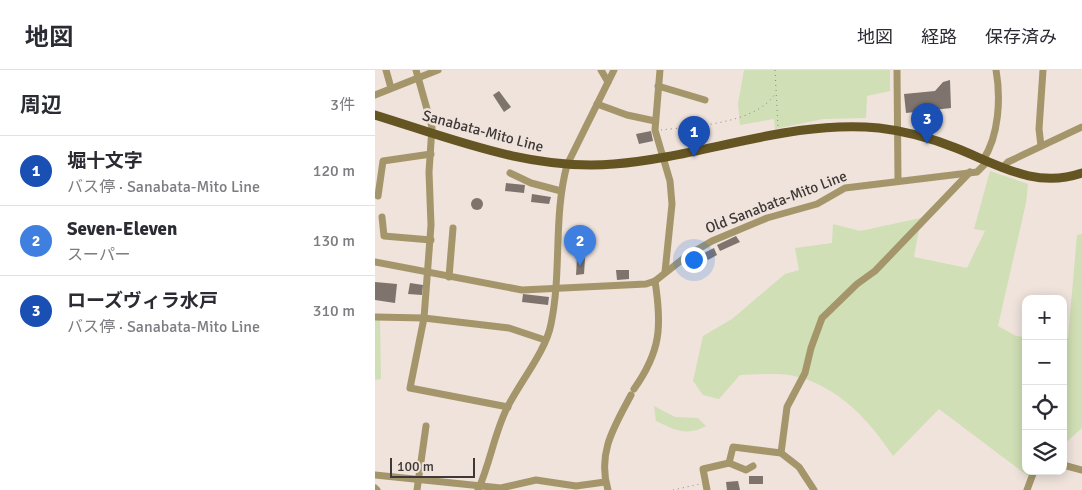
<!DOCTYPE html>
<html lang="ja">
<head>
<meta charset="utf-8">
<style>
  body { margin:0; font-family:Signika,"Noto Sans JP",sans-serif; background:#f7f7f7; color:#2b2b33 }
  .controls { position:absolute; right:15px; bottom:15px; display:grid; overflow:hidden; border-radius:10px; box-shadow:0 2px 12px #0003 }
  .controls button { width:45px; height:45px; display:grid; place-items:center; padding:0; border:0; border-bottom:1px solid #e1e1e2; background:#fff; color:#2b2b33; font:25px sans-serif }
  .scale { position:absolute; left:15px; bottom:12px; width:85px; box-sizing:border-box; padding-left:5px; border:2px solid #3e3937; border-top:0; font-size:14px; line-height:18px; white-space:nowrap; color:#3e3937; -webkit-text-stroke:4px #efe3dc; paint-order:stroke }
  .you { position:absolute; left:318px; top:189px; width:18px; height:18px; margin:-12px; border:4px solid #fff; border-radius:50%; background:#1a73e8; box-shadow:0 0 0 8px #1a73e833 }
  .badge { display:grid; place-items:center; width:32px; height:32px; border-radius:50%; background:#6a5122; color:#fff; font-size:16px; font-weight:700 }
  .pin { position:absolute; translate:-50% -41px; filter:drop-shadow(0 1px 2px #0008) }
  .pin::after { content:''; position:absolute; top:26px; width:18px; height:15px; background:inherit; clip-path:polygon(0 0,100% 0,50% 100%) }
  .list { margin:0; padding:0; list-style:none }
  h2 { display:flex; justify-content:space-between; align-items:center; height:65px; margin:0; padding:0 20px; font-size:21px }
  h2 small { font-size:16px; font-weight:400; color:#7c7c81 }
  .list li { display:grid; grid-template-columns:32px 1fr auto; gap:15px; align-items:center; box-sizing:border-box; height:70px; padding:0 20px; border-top:1px solid #e1e1e2 }
  .list b { display:block; font-size:19px; white-space:nowrap }
  .list p { margin:0; font-size:16px; white-space:nowrap; color:#7c7c81 }
  .list em { font-size:16px; font-style:normal; color:#7c7c81 }
  .icon { flex:none; width:28px; height:28px; fill:none; stroke:currentColor; stroke-width:2; stroke-linecap:round; stroke-linejoin:round }
  .map { position:relative; flex:none; width:707px; height:420px; overflow:hidden }
  header { display:flex; align-items:center; gap:30px; box-sizing:border-box; height:70px; padding:0 25px; background:#fff; border-bottom:1px solid #e1e1e2 }
  header strong { font-size:24px }
  nav { display:flex; gap:28px; margin-inline-start:auto; font-size:18px }
  main { display:flex }
  aside { flex:1; background:#fff }
  .map>svg:first-child { display:block }
  .green { fill:#d0dfb5 }
  .building { fill:#7e736d }
  .lines { fill:none; stroke-linecap:round; stroke-linejoin:round }
  .path { stroke:#8e8682; stroke-width:1; stroke-dasharray:1 4; stroke-linecap:butt }
  .minor { stroke:#a4966a; stroke-width:7 }
  .major { stroke:#645523; stroke-width:9 }
  .labels { text-anchor:middle; stroke-width:5; stroke-linejoin:round; paint-order:stroke }
  .street-label { font-size:15px; fill:#3e3937; stroke:#efe3dc }
</style>
</head>
<body>
<header>
<strong>地図</strong>
<nav><a>地図</a><a>経路</a><a>保存済み</a></nav>
</header>
<main>
<aside>
<h2>周辺<small>3件</small></h2>
<ul class="list">
<li><span class="badge" style="background:#1a4fb4">1</span><div><b>堀十文字</b><p>バス停 · Sanabata-Mito Line</p></div><em>120 m</em></li>
<li><span class="badge" style="background:#3f7fe0">2</span><div><b>Seven-Eleven</b><p>スーパー</p></div><em>130 m</em></li>
<li><span class="badge" style="background:#1a4fb4">3</span><div><b>ローズヴィラ水戸</b><p>バス停 · Sanabata-Mito Line</p></div><em>310 m</em></li>
</ul>
</aside>
<div class="map">
<svg width="707" height="420" viewBox="0 0 707 420">
  <rect width="100%" height="100%" fill="#efe3dc"/>
  <g class="green">
    <path d="M369,0H515V21L492,26L491,48L448,49L400,59L399,49L365,55L363,34Z"/>
    <path d="M615,101L653,114L651,133L623,256L641,266L651,267V401H656L653,406L564,339L518,386C495,351 462,315 419,306C403,302 382,305 365,305L344,329L328,325L318,311L328,266L357,249L410,204L424,200L420,178L457,173L458,154L485,161L546,148L539,187L592,198L610,161L599,159Z"/>
    <path d="M707,164V358L688,375V268H693L702,165Z"/>
    <path d="M0,249L5,250L6,309L0,310Z"/>
    <path d="M279,336L300,347L323,348L331,356C312,367 298,359 281,351Z"/>
  </g>
  <g class="building">
    <path d="M575,10L576,38L531,43L529,24L560,21L568,12Z"/>
    <path d="M124,21L136,37L129,42L118,25Z"/>
    <path d="M276,61L278,71L264,74L261,64Z"/>
    <path d="M131,113L150,115L149,123L130,121Z"/>
    <path d="M157,124L176,127L174,134L156,132Z"/>
    <circle cx="102" cy="134" r="6"/>
    <path d="M361,166L365,172L345,181L342,175Z"/>
    <path d="M339,178L342,185L333,190L329,183Z"/>
    <path d="M202,188H210L209,204L201,205Z"/>
    <path d="M241,200H254V209L242,210Z"/>
    <path d="M0,212L22,214L20,233L0,230Z"/>
    <path d="M35,213L48,215L47,225L33,224Z"/>
    <path d="M148,224L174,227L173,235L147,232Z"/>
    <rect x="374" y="406" width="14" height="8"/>
    <path d="M363,411L365,420H352L351,412Z"/>
  </g>
  <g class="lines">
    <g class="path">
      <path d="M400,0L403,57"/>
      <path d="M286,60C320,56 380,54 400,24"/>
      <path d="M298,420L325,414"/>
    </g>
    <g class="minor">
      <path d="M11,0L16,18"/>
      <path d="M41,0L57,57L54,102L56,155L49,248L35,318L133,337"/>
      <path d="M226,0L233,12"/>
      <path d="M285,0L280,60L295,111L297,134L290,202"/>
      <path d="M522,0L523,110"/>
      <path d="M283,16L330,30"/>
      <path d="M0,25L63,0"/>
      <path d="M222,34L252,45L280,51"/>
      <path d="M666,76L664,59L668,0"/>
      <path d="M608,90C624,66 626,28 621,0"/>
      <path d="M627,98L633,92L707,57"/>
      <path d="M135,103L156,113L186,121"/>
      <path d="M3,126L8,91L56,84"/>
      <path d="M7,147L9,166L56,170"/>
      <path d="M0,192L147,220L271,214L280,211L313,185L337,171L392,148L442,134L470,118L602,102L612,92"/>
      <path d="M74,207L78,158"/>
      <path d="M0,247L49,248L134,258L170,270"/>
      <path d="M259,319C286,281 287,256 280,211"/>
      <path d="M406,383L412,337L430,303L436,278L447,248L482,214L500,201L595,102"/>
      <path d="M354,393L358,377L406,383L424,397L439,420"/>
      <path d="M688,395L707,400"/>
      <path d="M0,405L126,418L161,410L201,416L230,412"/>
      <path d="M0,418L2,420"/>
      <path d="M42,420L51,356"/>
      <path d="M103,420C115,394 119,364 132,338C145,312 171,281 176,254C187,201 178,147 192,95L239,0"/>
      <path d="M233,420C222,383 239,357 256,325"/>
      <path d="M332,420L328,399L354,393L371,400L378,396"/>
      <path d="M652,420L659,401"/>
    </g>
    <path class="major" d="M0,45C78,69 156,101 239,94C328,87 415,49 504,58C531,61 556,68 581,78C624,95 660,119 707,103"/>
  </g>
  <g class="labels">
    <g class="street-label">
      <text transform="translate(108 61) rotate(15)" y="5">Sanabata-Mito Line</text>
      <text transform="translate(401 132) rotate(-21)" y="5">Old Sanabata-Mito Line</text>
    </g>
  </g>
</svg>
<div class="controls">
<button>+</button>
<button>−</button>
<button><svg class="icon" aria-label="locate" viewBox="0 0 24 24"><circle cx="12" cy="12" r="6"/><path d="M12 2v4M12 18v4M2 12h4M18 12h4"/></svg></button>
<button><svg class="icon" aria-label="layers" viewBox="0 0 24 24"><path d="M12 4l9 5-9 5-9-5zM3 14l9 5 9-5"/></svg></button>
</div>
<div class="scale">100 m</div>
<div class="you"></div>
<div class="pin badge" style="left:319px;top:87px;background:#1a4fb4">1</div>
<div class="pin badge" style="left:205px;top:196px;background:#3f7fe0">2</div>
<div class="pin badge" style="left:552px;top:74px;background:#1a4fb4">3</div>
</div>
</main>
</body>
</html>
